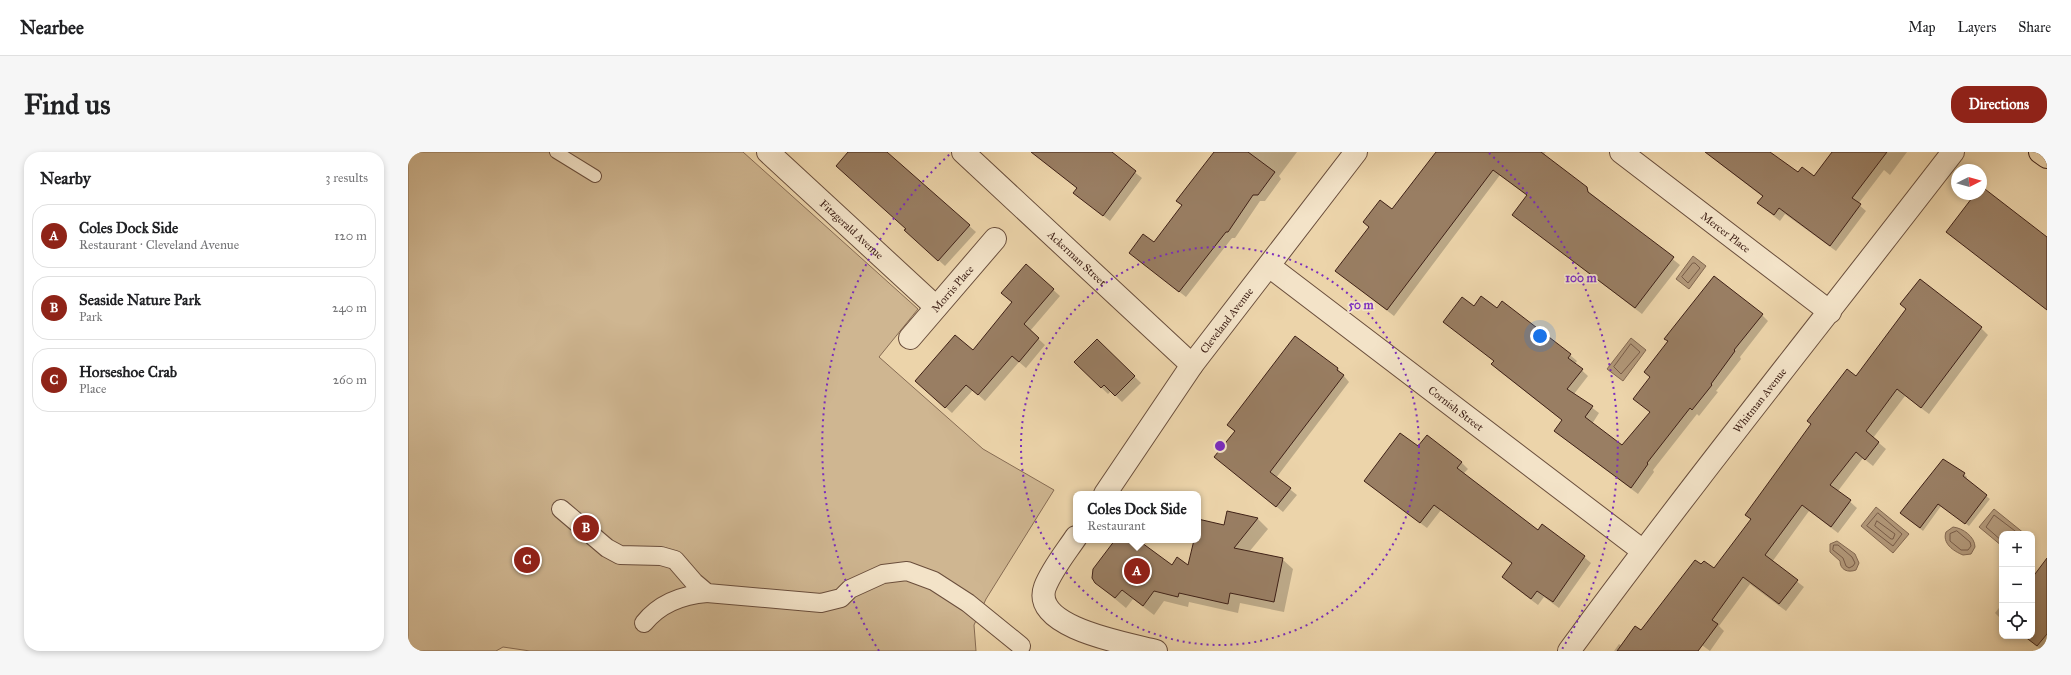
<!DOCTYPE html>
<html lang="en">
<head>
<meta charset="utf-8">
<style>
  body { margin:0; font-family:"IM FELL Great Primer",serif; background:#f6f6f6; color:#202124 }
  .controls { position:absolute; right:12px; bottom:12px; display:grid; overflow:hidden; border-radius:8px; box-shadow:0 2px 6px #0003 }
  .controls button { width:36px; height:36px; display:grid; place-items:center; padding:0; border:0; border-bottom:1px solid #e0e0e0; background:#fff; color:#202124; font:20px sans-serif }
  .compass { position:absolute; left:1543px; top:12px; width:36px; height:36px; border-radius:50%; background:#fff; box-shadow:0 2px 6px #0003; rotate:84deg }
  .you { position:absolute; left:1132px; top:184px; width:14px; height:14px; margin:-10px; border:3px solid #fff; border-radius:50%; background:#1a73e8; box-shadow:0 0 0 6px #1a73e833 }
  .badge { display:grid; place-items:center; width:26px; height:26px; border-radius:50%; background:#8f2418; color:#fff; font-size:13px; font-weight:700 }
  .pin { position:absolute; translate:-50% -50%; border:2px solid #fff; box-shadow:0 1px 4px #0006 }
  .popup { position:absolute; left:665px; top:339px; width:128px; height:52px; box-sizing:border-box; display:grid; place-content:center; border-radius:8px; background:#fff; filter:drop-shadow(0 1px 3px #0005); font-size:13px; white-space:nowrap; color:#757577 }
  .popup b { font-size:15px; color:#202124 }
  .popup::after { content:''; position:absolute; left:50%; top:100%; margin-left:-8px; border:8px solid transparent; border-top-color:#fff }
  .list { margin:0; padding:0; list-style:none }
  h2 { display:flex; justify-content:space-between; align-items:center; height:52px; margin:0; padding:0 16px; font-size:17px }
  h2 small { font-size:13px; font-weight:400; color:#757577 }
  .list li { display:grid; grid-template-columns:26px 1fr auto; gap:12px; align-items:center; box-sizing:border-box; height:64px; margin:0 8px 8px; padding:0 8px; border:1px solid #e0e0e0; border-radius:16px }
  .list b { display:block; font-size:15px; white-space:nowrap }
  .list p { margin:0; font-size:13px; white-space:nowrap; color:#757577 }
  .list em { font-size:13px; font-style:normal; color:#757577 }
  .icon { flex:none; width:22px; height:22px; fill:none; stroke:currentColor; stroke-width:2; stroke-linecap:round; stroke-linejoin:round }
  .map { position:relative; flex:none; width:1639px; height:499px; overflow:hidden; border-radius:16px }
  header { display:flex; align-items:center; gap:24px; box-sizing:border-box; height:56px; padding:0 20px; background:#fff; border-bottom:1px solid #e0e0e0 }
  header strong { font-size:19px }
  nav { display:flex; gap:22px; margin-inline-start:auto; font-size:14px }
  .intro { display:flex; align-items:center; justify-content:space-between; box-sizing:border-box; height:96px; padding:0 24px }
  h1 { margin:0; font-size:28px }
  .button { padding:10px 18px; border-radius:16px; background:#8f2418; color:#fff; font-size:14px; font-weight:700 }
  main { display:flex; gap:24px; padding:0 24px }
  aside { flex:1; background:#fff; border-radius:16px; box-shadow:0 2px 6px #0003 }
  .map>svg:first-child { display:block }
  .green { fill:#cfb691; stroke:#876c54 }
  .water { fill:#b19778; stroke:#836851 }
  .shadow { fill:#0003 }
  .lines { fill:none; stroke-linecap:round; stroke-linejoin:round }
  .shore { stroke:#785c48; stroke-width:1 }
  .building { fill:#997e63; stroke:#3f2117 }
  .service-casing { stroke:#6a4e3c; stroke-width:14 }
  .pedestrian-casing { stroke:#6a4e3c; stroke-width:20 }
  .minor-casing { stroke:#6a4e3c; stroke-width:24 }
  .primary-casing { stroke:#3f2117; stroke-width:24 }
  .service { stroke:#f3e3c8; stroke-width:12 }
  .pedestrian { stroke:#f3e3c8; stroke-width:18 }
  .minor { stroke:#f3e3c8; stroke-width:22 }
  .primary { stroke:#ecd4aa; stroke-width:22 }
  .ring { fill:none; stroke:#7b2cbf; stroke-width:2; stroke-dasharray:2 4 }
  .labels { text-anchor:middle; stroke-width:3.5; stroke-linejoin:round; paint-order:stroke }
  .street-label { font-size:11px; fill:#3f2117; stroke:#f3e3c8 }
  .centre { fill:#7b2cbf; stroke:#f3e3c8; stroke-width:2 }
  .ring-label { font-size:12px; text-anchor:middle; font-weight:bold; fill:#7b2cbf; stroke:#f3e3c8; stroke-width:3.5; stroke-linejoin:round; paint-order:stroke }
</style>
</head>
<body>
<header>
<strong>Nearbee</strong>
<nav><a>Map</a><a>Layers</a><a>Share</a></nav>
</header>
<div class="intro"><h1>Find us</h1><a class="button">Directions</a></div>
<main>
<aside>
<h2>Nearby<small>3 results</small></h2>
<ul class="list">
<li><span class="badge">A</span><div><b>Coles Dock Side</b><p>Restaurant · Cleveland Avenue</p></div><em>120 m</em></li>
<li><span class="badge">B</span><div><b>Seaside Nature Park</b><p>Park</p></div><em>240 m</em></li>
<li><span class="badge">C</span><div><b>Horseshoe Crab</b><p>Place</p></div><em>260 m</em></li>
</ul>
</aside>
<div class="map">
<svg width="1639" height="499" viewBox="0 0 1639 499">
  <rect width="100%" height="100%" fill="#ecd4aa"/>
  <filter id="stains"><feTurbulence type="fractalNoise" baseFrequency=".005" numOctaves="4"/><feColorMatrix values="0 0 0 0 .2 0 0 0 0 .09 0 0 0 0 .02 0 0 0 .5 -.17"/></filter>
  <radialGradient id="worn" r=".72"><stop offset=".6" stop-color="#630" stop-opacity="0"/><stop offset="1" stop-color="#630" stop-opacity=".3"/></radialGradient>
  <path class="green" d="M0,0H335L510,157L471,205L575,297L646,338L578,447L566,473L568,499H122L95,495L88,499H0Z"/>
  <g class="water">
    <path d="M1285,104L1298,114L1281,137L1268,127Z"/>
    <path d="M1223,186L1238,198L1215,229L1199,217Z"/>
    <path d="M1468,355L1501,382L1485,401L1453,374Z"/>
    <path d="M1586,357L1617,382H1594V394L1571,375Z"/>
    <path d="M1545,375C1555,376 1567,385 1567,395L1563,402L1555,403C1545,399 1534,391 1538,380Z"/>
    <path d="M1429,389L1447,402L1451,411L1448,418C1440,421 1432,418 1432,409L1422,400V392Z"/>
  </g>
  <g class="shadow">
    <path d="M441,0H478L568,80L537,114L504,84Z"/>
    <path d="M624,0H701L734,26L702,69L666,41L670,37Z"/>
    <path d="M807,0H889L871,24L873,27L857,49H852L827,86H824L778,145L722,101L746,92L775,54L769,48Z"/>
    <path d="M1029,0H1138L1135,3L1272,113L1234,162L1112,69L1105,63L1119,44L1092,23L986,164L928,119L961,75L956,70L984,58Z"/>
    <path d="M1309,0H1357L1391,22L1406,25L1425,0H1499L1482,23L1476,18L1450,52L1458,59L1428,99L1377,62L1372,69L1357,57L1350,51L1355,45L1311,11L1305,5Z"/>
    <path d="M1568,42H1573L1639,85V158L1539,80Z"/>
    <path d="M618,113L652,144L622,179L637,193L618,216L611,210L577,249L565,238L544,261L515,235L565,199L604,151L594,141Z"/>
    <path d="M1066,155L1089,157L1162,203L1169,209L1167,212L1180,224L1166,242L1191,261L1184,272L1215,295L1243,261L1226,247L1354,163L1360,169L1332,205L1333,207L1308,239L1310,240L1291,264L1289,262L1245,318L1246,320L1230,342L1154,285L1148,279L1155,269L1091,219L1085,212L1087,209L1036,170Z"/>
    <path d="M1573,176L1580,183L1521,262L1497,244L1465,286L1478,297L1465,314L1455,306L1430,339L1449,356L1430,381L1401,359L1364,410L1396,435L1378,459L1342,432L1311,474L1316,479L1302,499L1283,485L1273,499H1206L1211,492L1214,494L1233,480L1293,414L1306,418L1343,368L1338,363L1449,225Z"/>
    <path d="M887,185L930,217L941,230L868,326L889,343L875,360L807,305L827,280L820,273Z"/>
    <path d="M689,188L733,231L714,250L703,239L700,242L667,210Z"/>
    <path d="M1010,296L1053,310L1060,317L1055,322L1130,379L1176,405L1183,411L1151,456L1136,445L1130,453L1101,431L1095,425L1104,412L1033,358L1019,376L964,335Z"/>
    <path d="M1556,322L1559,325L1557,328L1582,347L1561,374L1533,354L1515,379L1493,361Z"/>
    <path d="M820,360L850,367L860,377L841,400L874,407L885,417L876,460L832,451L830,461L781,450L780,455L756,449L746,463L725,447L718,456L688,431L708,388H729L764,415H780L787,388H790V373L817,374Z"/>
    <path d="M1639,407V496L1635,499L1615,484H1624V427Z"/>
    <path d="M1594,452V468L1587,461Z"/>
  </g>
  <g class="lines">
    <g class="shore">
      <path d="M1285,111H1287L1292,116L1280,131L1274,125Z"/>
      <path d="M1223,192L1232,200L1213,222L1206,215Z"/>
      <path d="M1470,361L1494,382L1485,394L1459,374Z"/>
      <path d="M1469,369L1487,382L1485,387H1483L1467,374Z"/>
      <path d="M1549,379L1562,390L1563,394L1560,398H1553L1542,389V382Z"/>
      <path d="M1594,389L1578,375L1586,363L1611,382"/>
      <path d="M1426,393H1430L1444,405L1447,411L1445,414L1441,416L1438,414L1435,406L1425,398Z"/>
    </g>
  </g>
  <g class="building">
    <path d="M440,0H479L562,73L530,109L496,78L498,77L428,14Z"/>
    <path d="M623,0H704L728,19L695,64L665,41L669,36Z"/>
    <path d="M806,0H840L867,20L850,43H845L820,80H818L771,140L721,101L735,82L746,90L774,53L768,49Z"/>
    <path d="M1028,0H1133L1179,35L1180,40L1266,105L1227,156L1104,63L1119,43L1085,18L979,158L927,119L961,75L955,70L972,48L984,57Z"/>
    <path d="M1297,0H1362L1390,20L1394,15L1406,24L1424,0H1479L1444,46L1453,52L1422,94L1371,56L1366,63L1349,51L1355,44Z"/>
    <path d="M1573,34L1639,85V158L1538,80L1567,42H1573Z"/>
    <path d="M618,112L646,137L616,172L631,186L611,210L604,204L570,243L558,233L537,256L507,229L547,183L565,198L604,150L593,141Z"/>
    <path d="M1306,124L1355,162L1326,198L1327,199L1303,232L1304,233L1284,258L1282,256L1239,311L1240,312L1223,336L1146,279L1154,268L1083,212L1086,209L1035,170L1054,145L1066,154L1073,144L1089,156L1094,149L1163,202L1160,206L1175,217L1159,237L1185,254L1177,265L1214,293L1242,260L1225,247L1242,225L1236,220L1260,189L1256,187Z"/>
    <path d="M1512,127L1574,175L1513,256L1489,237L1458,279L1471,290L1457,308L1448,300L1422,333L1443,348L1423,375L1394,353L1357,403L1390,428L1371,452L1335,425L1304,468L1310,472L1290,499H1209L1227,474L1233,478L1287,408L1293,412L1296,409L1306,416L1343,367L1337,363L1403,272L1399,269L1439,217L1448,224L1498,157L1492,152Z"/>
    <path d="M887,184L930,216L929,218L936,223L862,320L883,336L868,355L806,305L827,279L819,273Z"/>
    <path d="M689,187L727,224L707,244L696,233L693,236L666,210Z"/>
    <path d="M992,281L1010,294L1019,283L1054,310L1049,316L1130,378L1134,372L1177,404L1145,450L1129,439L1123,447L1094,425L1104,411L1026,353L1012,371L956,329Z"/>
    <path d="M1535,307L1557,321L1555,324L1579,343L1557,372L1530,352L1512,376L1492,361Z"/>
    <path d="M819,359L850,366L826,396L875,406L866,450L822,441L820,452L771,441L770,445L746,439L735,454L714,438L707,446L687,431L684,426L685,417L707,388H730L764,413L769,405L780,413L786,388H790V367L816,373Z"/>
    <path d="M1639,406V482L1629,494L1616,484H1624V426Z"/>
  </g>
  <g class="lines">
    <g class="service-casing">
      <path id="service" d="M148,0L187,24"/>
    </g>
    <g class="pedestrian-casing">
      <g id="pedestrian">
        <path d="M153,357L199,396L212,403L253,404L267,408L286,430L299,441L413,451L433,446L442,437L475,422L499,419L526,429L560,451L613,494"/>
        <path d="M236,471C252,451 274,443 299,441"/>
      </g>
    </g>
    <g class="minor-casing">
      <g id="minor">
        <path id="s1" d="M360,0L528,155"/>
        <path id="s2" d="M555,0L784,213"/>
        <path id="s3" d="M1213,0L1422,160"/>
        <path id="s4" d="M861,114L1235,399"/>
        <path id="s5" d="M502,186L587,87"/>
        <path id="s6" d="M697,342L784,213L948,0"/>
        <path d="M668,385C658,400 644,417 637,435C622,476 722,492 748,499"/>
        <path id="s7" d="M1161,499C1285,330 1417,166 1545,0"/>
      </g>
    </g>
    <g class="primary-casing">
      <path id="primary" d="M1632,0L1639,5"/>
    </g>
    <use href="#service" class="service"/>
    <use href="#pedestrian" class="pedestrian"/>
    <use href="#minor" class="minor"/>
    <use href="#primary" class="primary"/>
  </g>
  <g class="ring">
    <circle cx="812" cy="294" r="199"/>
    <path d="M471 499A398 398 0 0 1 543 1M1081 1A398 398 0 0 1 1153 499"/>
  </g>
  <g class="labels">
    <g class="street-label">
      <text dy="4" stroke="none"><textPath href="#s1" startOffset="114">Fitzgerald Avenue</textPath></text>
      <text dy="4" stroke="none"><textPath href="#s3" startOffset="132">Mercer Place</textPath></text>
      <text dy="4" stroke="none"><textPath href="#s2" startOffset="156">Ackerman Street</textPath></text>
      <text dy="4" stroke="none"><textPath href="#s5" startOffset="65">Morris Place</textPath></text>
      <text dy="4" stroke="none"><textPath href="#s6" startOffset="212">Cleveland Avenue</textPath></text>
      <text dy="4" stroke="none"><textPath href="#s7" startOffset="315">Whitman Avenue</textPath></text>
      <text dy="4" stroke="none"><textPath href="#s4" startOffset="235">Cornish Street</textPath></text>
    </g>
  </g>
  <circle cx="812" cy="294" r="6" class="centre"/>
  <g class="ring-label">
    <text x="1173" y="130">100 m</text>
    <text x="953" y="157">50 m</text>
  </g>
  <rect width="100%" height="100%" filter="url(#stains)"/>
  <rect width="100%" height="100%" fill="url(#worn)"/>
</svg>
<div class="controls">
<button>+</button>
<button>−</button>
<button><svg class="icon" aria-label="locate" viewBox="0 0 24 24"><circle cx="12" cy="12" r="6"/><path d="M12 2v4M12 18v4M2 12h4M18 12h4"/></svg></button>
</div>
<svg class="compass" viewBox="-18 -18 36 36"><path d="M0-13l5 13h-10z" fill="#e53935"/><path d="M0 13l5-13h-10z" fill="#757577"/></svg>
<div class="you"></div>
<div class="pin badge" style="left:729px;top:419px">A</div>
<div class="popup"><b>Coles Dock Side</b>Restaurant</div>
<div class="pin badge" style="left:178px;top:376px">B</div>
<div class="pin badge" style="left:119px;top:408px">C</div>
</div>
</main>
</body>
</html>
